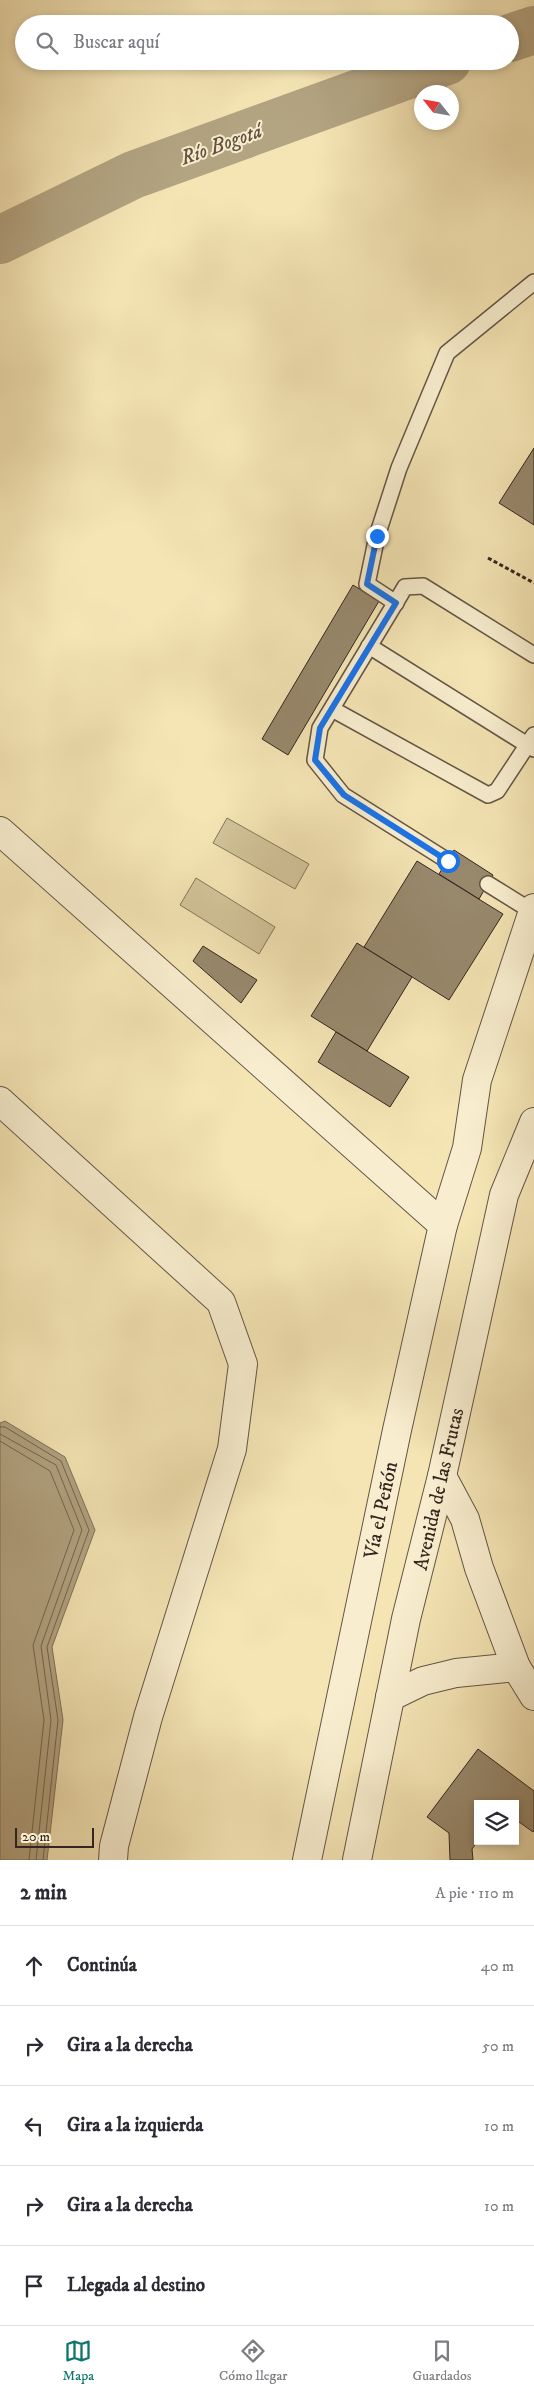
<!DOCTYPE html>
<html lang="es">
<head>
<meta charset="utf-8">
<style>
  body { margin:0; font-family:"IM FELL DW Pica",serif; background:#f2f2f3; color:#2b2b33 }
  .controls { position:absolute; right:15px; bottom:15px; display:grid; overflow:hidden; border-radius:0px; box-shadow:0 2px 8px #0003 }
  .controls button { width:45px; height:45px; display:grid; place-items:center; padding:0; border:0; border-bottom:1px solid #e1e1e2; background:#fff; color:#2b2b33; font:25px sans-serif }
  .compass { position:absolute; left:414px; top:85px; width:45px; height:45px; border-radius:50%; background:#fff; box-shadow:0 2px 8px #0003; rotate:301deg }
  .scale { position:absolute; left:15px; bottom:12px; width:79px; box-sizing:border-box; padding-left:5px; border:2px solid #34261e; border-top:0; font-size:14px; line-height:18px; white-space:nowrap; color:#34261e; -webkit-text-stroke:4px #f8eecf; paint-order:stroke }
  .stop { position:absolute; width:15px; height:15px; margin:-11px; border:4px solid #1a73e8; border-radius:50%; background:#fff }
  .stop.end { background:#1a73e8; border-color:#fff; box-shadow:0 1px 5px #0008 }
  .list { margin:0; padding:0; list-style:none }
  h2 { display:flex; justify-content:space-between; align-items:center; height:65px; margin:0; padding:0 20px; font-size:21px }
  h2 small { font-size:16px; font-weight:400; color:#7c7c81 }
  .list li { display:grid; grid-template-columns:32px 1fr auto; gap:15px; align-items:center; box-sizing:border-box; height:80px; padding:0 20px; border-top:1px solid #e1e1e2 }
  .list b { display:block; font-size:19px; white-space:nowrap }
  .list em { font-size:16px; font-style:normal; color:#7c7c81 }
  .icon { flex:none; width:28px; height:28px; fill:none; stroke:currentColor; stroke-width:2; stroke-linecap:round; stroke-linejoin:round }
  .map { position:relative; flex:none; width:534px; height:1860px; overflow:hidden }
  .search { position:absolute; background:#fff; box-shadow:0 2px 8px #0003; left:15px; right:15px; top:15px; height:55px; display:flex; align-items:center; gap:12px; box-sizing:border-box; padding:0 18px; border-radius:28px; color:#7c7c81; font-size:19px }
  .sheet { height:465px; background:#fff }
  nav { display:flex; justify-content:space-around; align-items:center; box-sizing:border-box; height:70px; border-top:1px solid #e1e1e2; background:#fff; font-size:14px; color:#7c7c81 }
  nav a { display:grid; justify-items:center; gap:2px }
  nav .on { color:#0f766e }
  .map>svg:first-child { display:block }
  .green { fill:#d4c59b; stroke:#84765c }
  .water { fill:#b3a482; stroke:#80725a }
  .lines { fill:none; stroke-linecap:round; stroke-linejoin:round }
  .shore { stroke:#746550; stroke-width:1 }
  .river { stroke:#b3a482; stroke-width:48 }
  .building { fill:#98896d; stroke:#34261e }
  .service-casing { stroke:#645644; stroke-width:18 }
  .minor-casing { stroke:#645644; stroke-width:30 }
  .path { stroke:#34261e; stroke-width:3; stroke-dasharray:4 2.5; stroke-linecap:butt }
  .service { stroke:#f8eecf; stroke-width:15 }
  .minor { stroke:#f8eecf; stroke-width:28 }
  .route { stroke:#1a73e8; stroke-width:6 }
  .labels { text-anchor:middle; stroke-width:4; stroke-linejoin:round; paint-order:stroke }
  .street-label { font-size:20px; fill:#34261e; stroke:#f8eecf }
  .water-label { font-size:21px; font-style:italic; fill:#605241; stroke:#f8eecf }
</style>
</head>
<body>
<div class="map">
<svg width="534" height="1860" viewBox="0 0 534 1860">
  <rect width="100%" height="100%" fill="#f5e5b5"/>
  <filter id="stains"><feTurbulence type="fractalNoise" baseFrequency=".004" numOctaves="4"/><feColorMatrix values="0 0 0 0 .2 0 0 0 0 .09 0 0 0 0 .02 0 0 0 .5 -.17"/></filter>
  <radialGradient id="worn" r=".72"><stop offset=".6" stop-color="#630" stop-opacity="0"/><stop offset="1" stop-color="#630" stop-opacity=".3"/></radialGradient>
  <g class="green">
    <path d="M227,818L309,864L295,889L213,843Z"/>
    <path d="M196,878L275,927L259,954L180,905Z"/>
  </g>
  <path class="water" d="M5,1421L65,1457L95,1530L52,1647L63,1720L47,1860H0V1423Z"/>
  <g class="lines">
    <g class="shore">
      <path d="M0,1427H5L61,1461L89,1530L47,1647L58,1720L43,1860"/>
      <path d="M0,1434L56,1465L82,1530L41,1646L51,1720L36,1860"/>
      <path d="M0,1441L50,1471L74,1530L33,1645L44,1720L29,1860"/>
    </g>
    <g class="river">
      <path d="M510,38L534,30"/>
      <path d="M0,240L133,175L447,61"/>
    </g>
  </g>
  <g class="building">
    <path d="M534,448V525L499,503Z"/>
    <path d="M353,585L379,601L288,755L262,739Z"/>
    <path d="M454,850L493,875L479,899L439,874Z"/>
    <path d="M417,861L503,914L449,1000L364,947Z"/>
    <path d="M357,943L412,977L367,1051L311,1016Z"/>
    <path d="M203,946L257,980L241,1003L193,961Z"/>
    <path d="M336,1032L409,1077L390,1107L318,1062Z"/>
    <path d="M478,1749L534,1791V1830L533,1832L515,1819V1804H478V1841L472,1849L473,1860H450L449,1833L427,1817Z"/>
  </g>
  <g class="lines">
    <g class="service-casing">
      <g id="service">
        <path d="M396,603L367,584L377,536L399,468L447,353L534,282"/>
        <path d="M369,646L534,749"/>
        <path d="M332,709L488,795L497,791L534,735"/>
        <path d="M448,861L343,795L315,760L320,728L405,587L423,586L534,655"/>
        <path d="M488,884L533,912"/>
      </g>
    </g>
    <g class="minor-casing">
      <g id="minor">
        <path d="M0,831L443,1225"/>
        <path d="M0,1101L221,1302L243,1364L232,1449L148,1717L114,1846L113,1860"/>
        <path d="M442,1476L465,1519L479,1568L516,1667L534,1696"/>
        <path d="M390,1697L423,1681L456,1673L516,1667"/>
        <path d="M307,1860L397,1430L443,1225L467,1148L477,1080L534,908"/>
        <path d="M357,1860L406,1619L442,1476L504,1195L534,1122"/>
      </g>
    </g>
    <path class="path" d="M488,558L534,583"/>
    <use href="#service" class="service"/>
    <use href="#minor" class="minor"/>
  </g>
  <g class="lines">
    <path class="route" d="M377,536L367,584L396,603L320,728L315,760L344,795L448,861"/>
  </g>
  <g class="labels">
    <g class="street-label">
      <text transform="translate(438 1489) rotate(-77)" y="7">Avenida de las Frutas</text>
      <text transform="translate(380 1510) rotate(-78)" y="7">Vía el Peñón</text>
    </g>
    <g class="water-label">
      <text transform="translate(221 144) rotate(-20)" y="7">Río Bogotá</text>
    </g>
  </g>
  <rect width="100%" height="100%" filter="url(#stains)"/>
  <rect width="100%" height="100%" fill="url(#worn)"/>
</svg>
<div class="controls">
<button><svg class="icon" aria-label="layers" viewBox="0 0 24 24"><path d="M12 4l9 5-9 5-9-5zM3 14l9 5 9-5"/></svg></button>
</div>
<svg class="compass" viewBox="-18 -18 36 36"><path d="M0-13l5 13h-10z" fill="#e53935"/><path d="M0 13l5-13h-10z" fill="#7c7c81"/></svg>
<div class="scale">20 m</div>
<div class="stop" style="left:448px;top:861px"></div>
<div class="stop end" style="left:377px;top:536px"></div>
<div class="search"><svg class="icon" aria-label="search" viewBox="0 0 24 24"><circle cx="10" cy="10" r="6"/><path d="M15 15l6 6"/></svg>Buscar aquí</div>
</div>
<section class="sheet">
<h2>2 min<small>A pie · 110 m</small></h2>
<ul class="list">
<li><svg class="icon" aria-label="ahead" viewBox="0 0 24 24"><path d="M12 20V5M6 11l6-6 6 6"/></svg><div><b>Continúa</b></div><em>40 m</em></li>
<li><svg class="icon" aria-label="right" viewBox="0 0 24 24"><path d="M7 20v-9h11M14 6l5 5-5 5"/></svg><div><b>Gira a la derecha</b></div><em>50 m</em></li>
<li><svg class="icon" aria-label="left" viewBox="0 0 24 24"><path d="M17 20v-9H6M10 6l-5 5 5 5"/></svg><div><b>Gira a la izquierda</b></div><em>10 m</em></li>
<li><svg class="icon" aria-label="right" viewBox="0 0 24 24"><path d="M7 20v-9h11M14 6l5 5-5 5"/></svg><div><b>Gira a la derecha</b></div><em>10 m</em></li>
<li><svg class="icon" aria-label="arrive" viewBox="0 0 24 24"><path d="M6 21V4h12l-3 4 3 4H6"/></svg><div><b>Llegada al destino</b></div></li>
</ul>
</section>
<nav>
<a class="on"><svg class="icon" aria-label="map" viewBox="0 0 24 24"><path d="M3 6l6-2 6 2 6-2v14l-6 2-6-2-6 2zM9 4v14M15 6v14"/></svg>Mapa</a>
<a><svg class="icon" aria-label="directions" viewBox="0 0 24 24"><path d="M12 3l9 9-9 9-9-9zM9 14v-3h6M13 9l2 2-2 2"/></svg>Cómo llegar</a>
<a><svg class="icon" aria-label="saved" viewBox="0 0 24 24"><path d="M7 4h10v16l-5-4-5 4z"/></svg>Guardados</a>
</nav>
</body>
</html>
